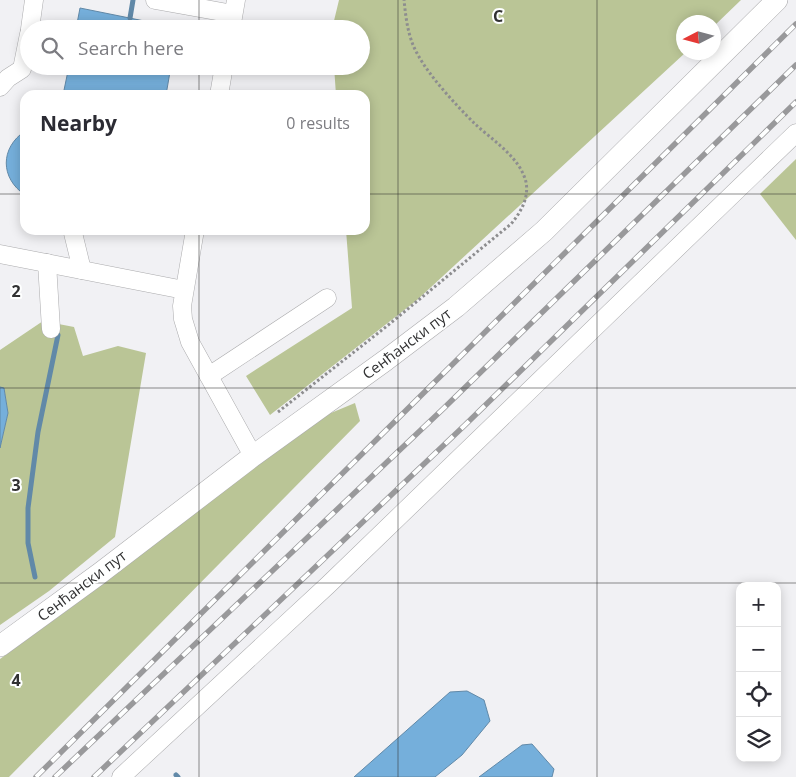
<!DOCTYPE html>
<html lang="en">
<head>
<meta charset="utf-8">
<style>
  body { margin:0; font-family:"Open Sans",sans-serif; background:#f2f2f3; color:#2b2b33 }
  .controls { position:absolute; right:15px; bottom:15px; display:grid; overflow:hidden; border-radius:10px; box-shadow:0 2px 12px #0003 }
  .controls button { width:45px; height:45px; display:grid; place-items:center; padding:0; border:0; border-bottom:1px solid #e1e1e2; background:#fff; color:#2b2b33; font:25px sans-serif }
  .compass { position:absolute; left:676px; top:15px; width:45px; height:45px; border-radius:50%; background:#fff; box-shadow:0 2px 12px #0003; rotate:264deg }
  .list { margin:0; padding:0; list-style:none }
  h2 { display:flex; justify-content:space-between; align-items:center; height:65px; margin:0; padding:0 20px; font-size:21px }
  h2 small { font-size:16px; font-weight:400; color:#7c7c81 }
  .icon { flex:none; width:28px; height:28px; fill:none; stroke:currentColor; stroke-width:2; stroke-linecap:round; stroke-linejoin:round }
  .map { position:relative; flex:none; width:796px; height:777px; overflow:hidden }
  .search { position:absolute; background:#fff; box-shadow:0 2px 12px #0003; left:20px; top:20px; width:350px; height:55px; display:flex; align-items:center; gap:12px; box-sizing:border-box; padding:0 18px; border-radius:28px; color:#7c7c81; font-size:19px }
  .panel { position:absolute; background:#fff; box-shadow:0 2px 12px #0003; left:20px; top:90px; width:350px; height:145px; border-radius:15px }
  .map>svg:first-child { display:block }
  .green { fill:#bac596 }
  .water { fill:#75afdb; stroke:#6189a8 }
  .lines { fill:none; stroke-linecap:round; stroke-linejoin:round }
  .stream { stroke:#6189a8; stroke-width:5 }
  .minor-casing { stroke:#ababad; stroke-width:19 }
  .major-casing { stroke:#ababad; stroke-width:22 }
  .path { stroke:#8d8d8f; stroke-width:3; stroke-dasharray:2.5 2.5; stroke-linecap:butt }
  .minor { stroke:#fff; stroke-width:18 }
  .major { stroke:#fff; stroke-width:21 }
  .rail-casing { stroke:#99999b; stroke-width:5.5 }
  .rail { stroke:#feffff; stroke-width:4; stroke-dasharray:11; stroke-linecap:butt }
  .grid { fill:none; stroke:#313132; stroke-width:1; stroke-opacity:0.55 }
  .labels { text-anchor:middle; stroke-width:4; stroke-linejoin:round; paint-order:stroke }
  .street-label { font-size:15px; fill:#313132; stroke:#feffff }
  .grid-label { font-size:16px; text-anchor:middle; font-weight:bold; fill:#313132; stroke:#feffff; stroke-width:4; stroke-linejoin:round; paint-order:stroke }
</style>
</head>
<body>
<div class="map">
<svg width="796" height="777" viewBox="0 0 796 777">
  <rect width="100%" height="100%" fill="#f1f1f4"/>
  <g class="green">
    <path d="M339,0H741L714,26V22H684V52L685,53L417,300L270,415L246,376L352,308L346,230H365V95H336L334,66H361V29H332Z"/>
    <path d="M796,159V240L760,194Z"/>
    <path d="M43,321L74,327L83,356L118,346L146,353L115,537L49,591L0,625V448L8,413L4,388L0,387V350Z"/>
    <path d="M355,403L360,421L9,777H0V659L73,606L314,420Z"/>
  </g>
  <g class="water">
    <path d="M80,8L179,28V29H76Z"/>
    <path d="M69,66H171L166,95H63Z"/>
    <path d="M25,131V195C0,178 0,148 25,131Z"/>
    <path d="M0,387L4,388L8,413L0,448Z"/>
    <path d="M467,691L484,700L490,721L462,755L435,777H354L450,692Z"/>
    <path d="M532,744L554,769L552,777H479L522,745Z"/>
  </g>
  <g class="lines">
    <g class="stream">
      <path d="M130,18L133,0"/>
      <path d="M35,577L28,543V508L38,432L58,335"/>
      <path d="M176,775L178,777"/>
    </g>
    <g class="minor-casing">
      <g id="minor">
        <path d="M155,0L233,14"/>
        <path d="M30,29L34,0"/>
        <path d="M231,29L236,0"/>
        <path d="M0,87L8,78L22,69L29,34"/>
        <path d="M219,95L224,66"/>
        <path d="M195,230L182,306L183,319L190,342L253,456"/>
        <path d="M73,233L82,270"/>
        <path d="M0,254L184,290"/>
        <path d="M47,263L51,329"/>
        <path d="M209,376L327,298"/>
        <path d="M121,777L328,585L796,133"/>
      </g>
    </g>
    <g class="major-casing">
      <path id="major" d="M0,646L99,574L253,456L386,360L456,307L544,231L777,0"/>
    </g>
    <path class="path" d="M278,412L387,326L511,224C521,212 529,198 526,182C520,157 492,140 474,123C456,105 430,77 418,55C408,38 406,19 404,0"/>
    <use href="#minor" class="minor"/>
    <use href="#major" class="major"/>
    <g class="rail-casing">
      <g id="rail">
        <path d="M36,777L796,24"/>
        <path d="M55,777L444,408L796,65"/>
        <path d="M94,777L465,425L796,102"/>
      </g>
    </g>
    <use href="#rail" class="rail"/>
  </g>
  <path class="grid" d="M199,0V29M398,0V777M597,0V777M199,66V95M0,194H25M365,194H796M199,230V777M0,388H796M0,583H796"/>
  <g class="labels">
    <g class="street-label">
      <text transform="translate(407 344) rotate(-37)" y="5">Сенћански пут</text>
      <text transform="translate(82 586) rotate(-37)" y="5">Сенћански пут</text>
    </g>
  </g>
  <g class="grid-label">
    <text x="498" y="22">C</text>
    <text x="16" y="297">2</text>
    <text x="16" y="491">3</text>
    <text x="16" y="686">4</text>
  </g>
</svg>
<div class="controls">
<button>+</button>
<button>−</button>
<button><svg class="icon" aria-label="locate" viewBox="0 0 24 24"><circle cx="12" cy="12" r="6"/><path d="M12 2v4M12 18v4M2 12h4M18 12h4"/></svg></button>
<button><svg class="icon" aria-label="layers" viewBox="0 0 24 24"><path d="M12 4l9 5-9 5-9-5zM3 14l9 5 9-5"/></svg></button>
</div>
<svg class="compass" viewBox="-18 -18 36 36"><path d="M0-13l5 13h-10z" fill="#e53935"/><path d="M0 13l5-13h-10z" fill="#7c7c81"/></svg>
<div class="search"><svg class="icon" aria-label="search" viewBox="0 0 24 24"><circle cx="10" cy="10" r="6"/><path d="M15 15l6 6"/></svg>Search here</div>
<section class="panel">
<h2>Nearby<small>0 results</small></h2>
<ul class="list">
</ul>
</section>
</div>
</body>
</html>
